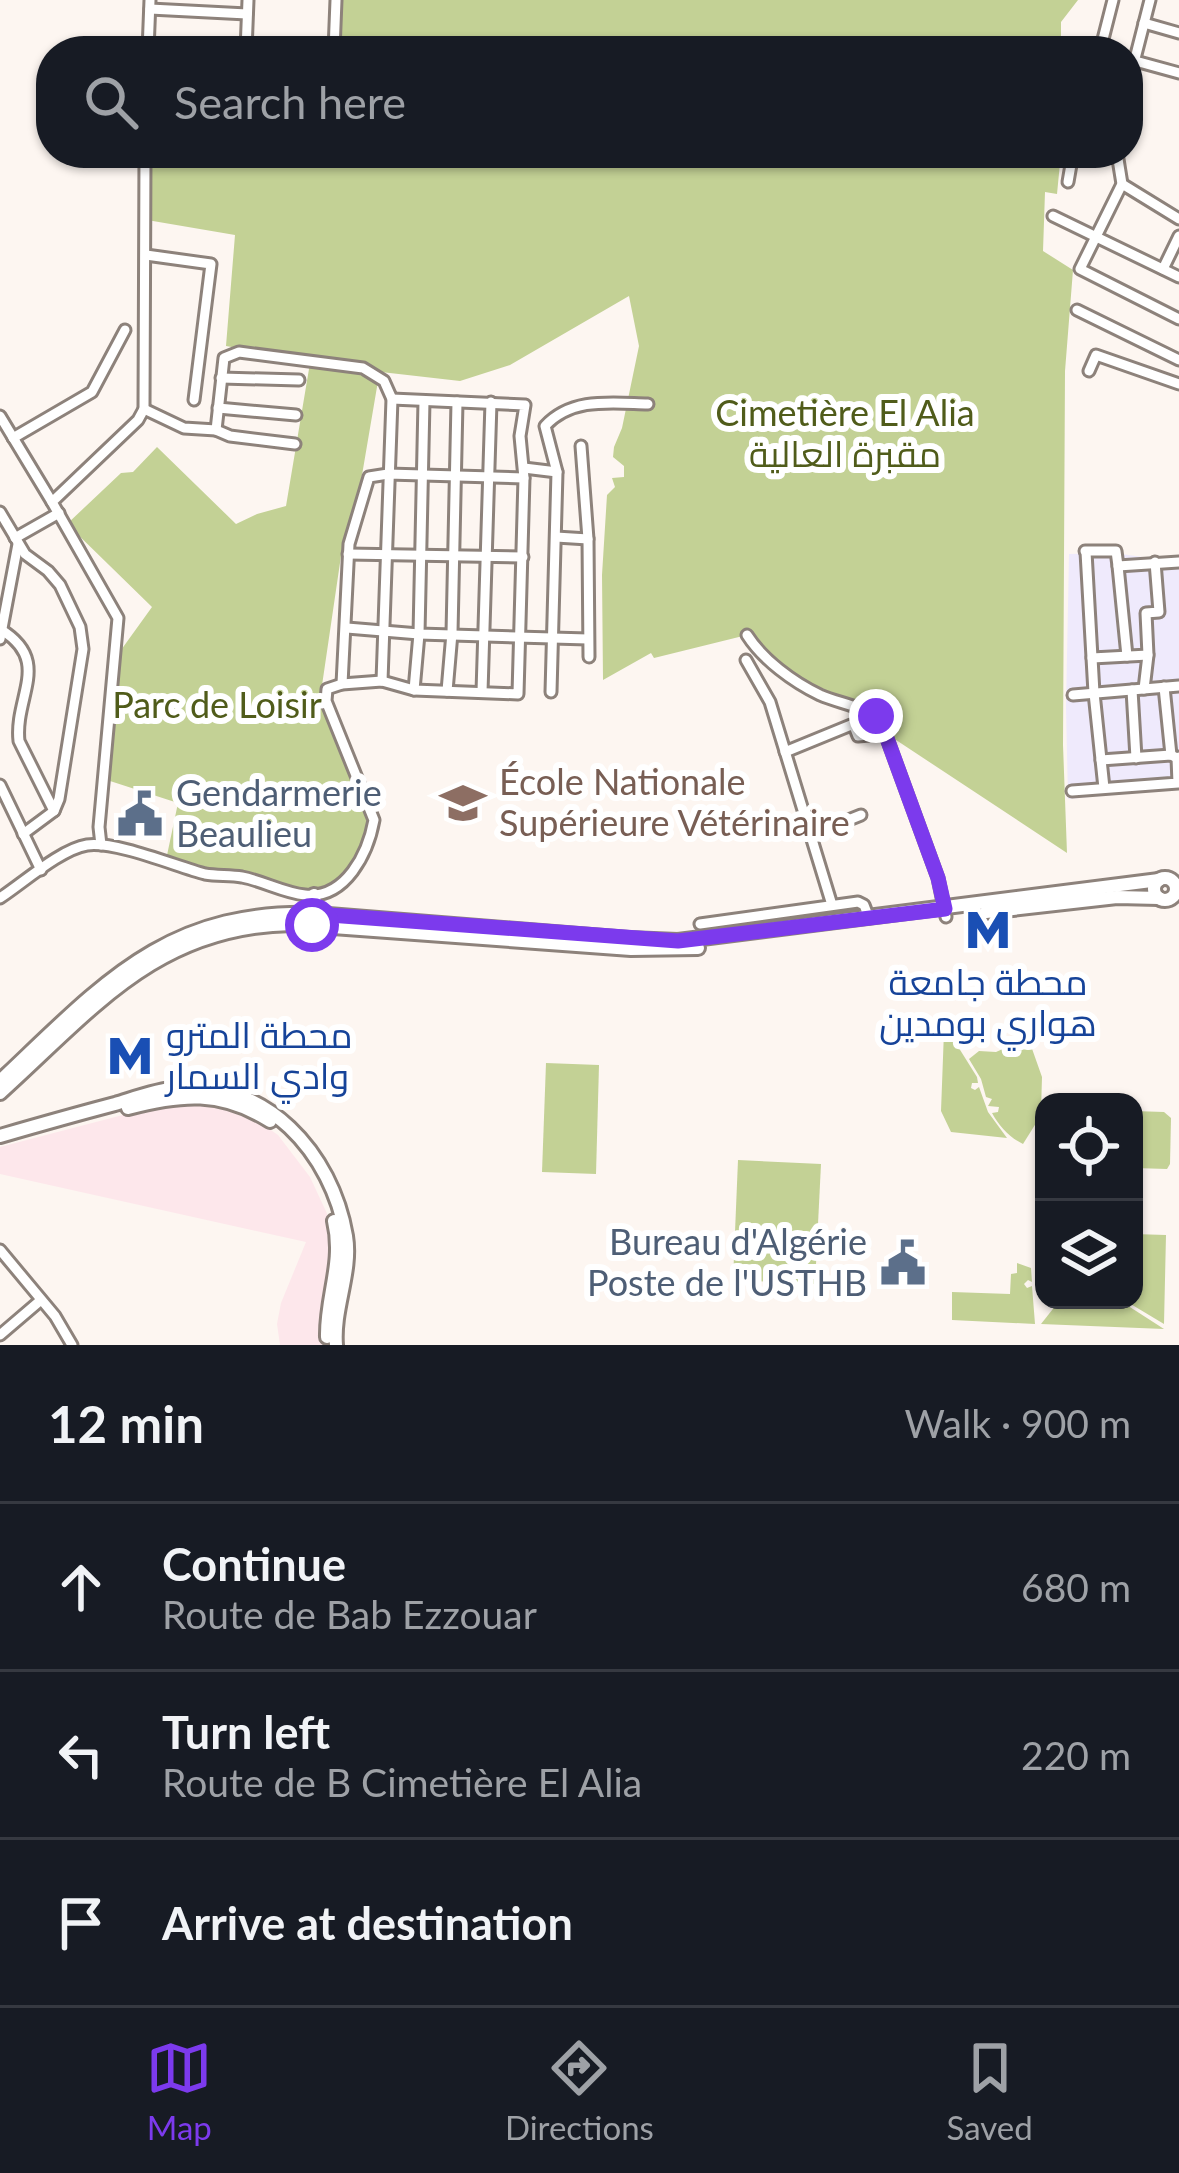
<!DOCTYPE html>
<html lang="en">
<head>
<meta charset="utf-8">
<style>
  body { margin:0; font-family:Lato,Cairo,sans-serif; background:#242831; color:#f1f3f6 }
  .controls { position:absolute; right:36px; bottom:36px; display:grid; overflow:hidden; border-radius:24px; box-shadow:0 3px 9px #0004 }
  .controls button { width:108px; height:108px; display:grid; place-items:center; padding:0; border:0; border-bottom:3px solid #363941; background:#171b24; color:#f1f3f6; font:60px sans-serif }
  .stop { position:absolute; width:36px; height:36px; margin:-27px; border:9px solid #7c3aed; border-radius:50%; background:#fff }
  .stop.end { background:#7c3aed; border-color:#fff; box-shadow:0 3px 12px #0008 }
  .list { margin:0; padding:0; list-style:none }
  h2 { display:flex; justify-content:space-between; align-items:center; height:156px; margin:0; padding:0 48px; font-size:51px }
  h2 small { font-size:39px; font-weight:400; color:#9ea1a6 }
  .list li { display:grid; grid-template-columns:78px 1fr auto; gap:36px; align-items:center; box-sizing:border-box; height:168px; padding:0 48px; border-top:3px solid #363941 }
  .list b { display:block; font-size:45px; white-space:nowrap }
  .list p { margin:0; font-size:39px; white-space:nowrap; color:#9ea1a6 }
  .list em { font-size:39px; font-style:normal; color:#9ea1a6 }
  .icon { flex:none; width:66px; height:66px; fill:none; stroke:currentColor; stroke-width:2; stroke-linecap:round; stroke-linejoin:round }
  .map { position:relative; flex:none; width:1179px; height:1345px; overflow:hidden }
  .search { position:absolute; background:#171b24; box-shadow:0 3px 9px #0004; left:36px; right:36px; top:36px; height:132px; display:flex; align-items:center; gap:30px; box-sizing:border-box; padding:0 42px; border-radius:48px; color:#9ea1a6; font-size:45px }
  .sheet { height:660px; background:#171b24 }
  nav { display:flex; justify-content:space-around; align-items:center; box-sizing:border-box; height:168px; border-top:3px solid #363941; background:#171b24; font-size:33px; color:#9ea1a6 }
  nav a { display:grid; justify-items:center; gap:6px }
  nav .on { color:#7c3aed }
  .map>svg:first-child { display:block }
  .commercial { fill:#efeafc }
  .industrial { fill:#fde7eb }
  .green { fill:#c3d195 }
  .lines { fill:none; stroke-linecap:round; stroke-linejoin:round }
  .minor-casing { stroke:#8d827b; stroke-width:15 }
  .major-casing { stroke:#8d827b; stroke-width:18 }
  .minor { stroke:#fff; stroke-width:9 }
  .major { stroke:#fff; stroke-width:12 }
  .route { stroke:#7c3aed; stroke-width:15 }
  .labels { text-anchor:middle; stroke-width:12; stroke-linejoin:round; paint-order:stroke }
  .park-label { font-size:36px; fill:#505c1a; stroke:#fff }
  .education-label { font-size:36px; fill:#785e54; stroke:#fff; text-anchor:start }
  .service-label { font-size:36px; fill:#4e5e75; stroke:#fff; text-anchor:start }
  .transit-label { font-size:36px; fill:#164399; stroke:#fff }
</style>
</head>
<body>
<div class="map">
<svg width="1179" height="1345" viewBox="0 0 1179 1345">
  <rect width="100%" height="100%" fill="#fdf6f1"/>
  <path class="commercial" d="M1114,553L1179,562V789L1068,799L1066,707L1069,554Z"/>
  <path class="industrial" d="M191,1103L218,1107L262,1124L278,1135L310,1177L330,1220L335,1241L323,1324L325,1345H280L277,1324L281,1303L306,1242L0,1174V1147L165,1104Z"/>
  <g class="green">
    <path d="M341,0H1078L1061,22V51H340Z"/>
    <path d="M148,153H1061L1057,194L1045,192L1043,251L1073,270L1065,371L1063,745L1067,853L890,736L887,727C836,702 784,678 747,635L654,658L651,653L603,680L602,575L607,495L615,487L612,478L624,477V466L613,457L614,447L622,428L639,346L629,296L510,365L460,381L346,368L365,372L378,381L361,481L341,556L320,699L370,820C363,838 358,868 343,882C319,904 262,879 233,871L225,876L166,860L178,803L110,781L116,657L152,607L67,524L121,473L133,472L157,447L236,524L257,514L286,506L310,363L313,362L226,346L235,235L147,220Z"/>
    <path d="M944,1031L957,1045L977,1077L978,1083H972L971,1088L975,1090L979,1087L988,1112L1007,1138L951,1132L941,1111Z"/>
    <path d="M1023,1040L1026,1041L1022,1042L1023,1047L1030,1043L1042,1077L1041,1111L1038,1120L1023,1144C1010,1138 999,1126 992,1113L998,1112L999,1107L988,1106L992,1099L986,1097L981,1079L969,1059L979,1051L996,1052Z"/>
    <path d="M546,1063L599,1065L596,1174L542,1172Z"/>
    <path d="M1134,1111L1164,1112L1171,1118L1170,1164L1167,1169L1134,1168Z"/>
    <path d="M738,1160L821,1164L815,1284L733,1280Z"/>
    <path d="M1134,1234L1166,1235L1164,1324L1124,1300H1134Z"/>
    <path d="M1017,1263L1031,1268L1032,1282L1028,1280L1024,1284L1027,1288L1032,1286L1035,1324L952,1320V1292L1010,1294L1011,1274L1017,1273Z"/>
    <path d="M1060,1300H1119L1164,1329L1041,1324Z"/>
  </g>
  <g class="lines">
    <g class="minor-casing">
      <g id="minor">
        <path d="M150,9L247,14"/>
        <path d="M1144,23L1179,33"/>
        <path d="M148,51L150,0"/>
        <path d="M246,51L248,0"/>
        <path d="M334,51L336,0"/>
        <path d="M1100,51L1113,0"/>
        <path d="M1128,59L1179,73"/>
        <path d="M1128,86L1150,0"/>
        <path d="M1117,153L1122,184L1080,269L1179,319"/>
        <path d="M1068,182L1073,153"/>
        <path d="M1122,184L1179,219"/>
        <path d="M1053,216L1179,277"/>
        <path d="M146,255L211,264L194,400"/>
        <path d="M1163,269L1179,236"/>
        <path d="M1077,310L1179,360"/>
        <path d="M1089,371L1096,355L1179,384"/>
        <path d="M221,378L299,380"/>
        <path d="M218,408L296,415"/>
        <path d="M144,409L184,428L216,430L224,358L239,352L363,368L384,381L392,399L382,681"/>
        <path d="M0,416L52,502"/>
        <path d="M216,430L230,436L295,444"/>
        <path d="M13,438L92,392L125,330"/>
        <path d="M581,446L588,539L589,657"/>
        <path d="M524,468L557,472"/>
        <path d="M0,512L25,554L48,571L60,585L80,627L83,649L59,799L54,811L23,834"/>
        <path d="M556,537L588,539"/>
        <path d="M15,538L59,513"/>
        <path d="M1085,551H1116L1118,566L1179,562"/>
        <path d="M1086,552L1094,693L1104,788"/>
        <path d="M348,554L523,557"/>
        <path d="M1118,566L1127,656"/>
        <path d="M347,628L419,634L588,639"/>
        <path d="M0,629C53,661 14,696 19,741L54,811"/>
        <path d="M747,635C763,660 793,682 820,695C840,704 866,706 881,722L938,878L946,917"/>
        <path d="M0,639L18,544"/>
        <path d="M1092,658L1148,655L1146,613L1159,612L1155,562"/>
        <path d="M746,660L770,702L832,905"/>
        <path d="M342,684L349,544L369,477L388,474L524,478"/>
        <path d="M1164,687L1171,755"/>
        <path d="M1144,689L1148,655"/>
        <path d="M414,690L419,634L424,401"/>
        <path d="M1132,690L1136,758"/>
        <path d="M447,691L452,633L457,402"/>
        <path d="M482,692L491,402"/>
        <path d="M551,692L557,472L545,426C572,397 611,403 648,404"/>
        <path d="M1073,695L1179,686"/>
        <path d="M785,752L851,725L854,726L858,736L869,735"/>
        <path d="M1101,760L1171,755L1177,758"/>
        <path d="M0,785L41,870"/>
        <path d="M1072,791L1178,783L1177,758L1179,757"/>
        <path d="M811,835L861,815"/>
        <path d="M101,845L99,827L118,618L52,502L138,420L144,409L145,153"/>
        <path d="M0,898C23,883 61,849 87,845C116,841 175,866 205,874C217,876 230,875 242,877C263,881 284,893 305,895C346,899 368,853 374,820L326,701L327,689L342,684L382,681L414,690L518,694L524,478L520,436L525,405L392,399"/>
        <path d="M700,924L858,902L864,905L869,918"/>
        <path d="M0,1250L55,1316L72,1345"/>
        <path d="M0,1335L41,1300"/>
      </g>
    </g>
    <g class="major-casing">
      <g id="major">
        <circle cx="1165" cy="889" r="11"/>
        <path d="M314,895L316,919"/>
        <path d="M986,912L1117,897L1159,898"/>
        <path d="M0,1081C101,986 165,909 316,914L629,939L678,941L1159,880"/>
        <path d="M0,1093C93,1009 157,926 292,924L631,949L698,948"/>
        <path d="M128,1108C181,1094 221,1090 270,1121"/>
        <path d="M0,1136C38,1125 77,1114 115,1104C135,1098 156,1090 177,1088C266,1079 332,1153 346,1236C352,1272 333,1308 336,1345"/>
        <path d="M327,1337C326,1296 344,1263 334,1221"/>
      </g>
    </g>
    <use href="#minor" class="minor"/>
    <use href="#major" class="major"/>
  </g>
  <g class="lines">
    <path class="route" d="M312,925L316,914L678,941L945,909L938,878L881,722L876,716"/>
  </g>
  <defs>
    <g id="university-bare" transform="scale(3.6)"><path d="M0-5L7-2L0 1L-7-2ZM-4 1L0 2.5L4 1V4Q0 6-4 4Z" fill="#8d6e63" stroke="#fff" stroke-width="2.5" paint-order="stroke"/></g>
    <g id="civic-bare" transform="scale(3.6)"><path d="M-.6-6.5H3V-4.5H.6V-3L4-1V1h2V6H-6V1h2V-1L-.6-3ZM-1.2 2.5V6h2.4V2.5Z" fill="#5c6f8a" stroke="#fff" stroke-width="2.5" paint-order="stroke"/></g>
    <g id="metro-bare" transform="scale(3.6)"><path d="M-5.5 5V-5H-3L0 0L3-5H5.5V5H3V-.5L0 4L-3-.5V5Z" fill="#1a4fb4" stroke="#fff" stroke-width="2.5" paint-order="stroke"/></g>
  </defs>
  <g fill-rule="evenodd">
    <use href="#university-bare" x="463" y="803"/>
    <use href="#civic-bare" x="140" y="814"/>
    <use href="#metro-bare" x="988" y="930"/>
    <use href="#metro-bare" x="130" y="1056"/>
    <use href="#civic-bare" x="903" y="1263"/>
  </g>
  <g class="labels">
    <g class="park-label">
      <text x="845" y="426">Cimetière El Alia<tspan x="845" dy="41">مقبرة العالية</tspan></text>
      <text x="217" y="718">Parc de Loisir</text>
    </g>
    <g class="education-label">
      <text x="499" y="795">École Nationale<tspan x="499" dy="41">Supérieure Vétérinaire</tspan></text>
    </g>
    <g class="service-label">
      <text x="176" y="806">Gendarmerie<tspan x="176" dy="41">Beaulieu</tspan></text>
      <text x="867" y="1255" text-anchor="end">Bureau d'Algérie<tspan x="867" dy="41">Poste de l'USTHB</tspan></text>
    </g>
    <g class="transit-label">
      <text x="988" y="995">محطة جامعة<tspan x="988" dy="41">هواري بومدين</tspan></text>
      <text x="166" y="1048" text-anchor="start">محطة المترو<tspan x="166" dy="41">وادي السمار</tspan></text>
    </g>
  </g>
</svg>
<div class="controls">
<button><svg class="icon" aria-label="locate" viewBox="0 0 24 24"><circle cx="12" cy="12" r="6"/><path d="M12 2v4M12 18v4M2 12h4M18 12h4"/></svg></button>
<button><svg class="icon" aria-label="layers" viewBox="0 0 24 24"><path d="M12 4l9 5-9 5-9-5zM3 14l9 5 9-5"/></svg></button>
</div>
<div class="stop" style="left:312px;top:925px"></div>
<div class="stop end" style="left:876px;top:716px"></div>
<div class="search"><svg class="icon" aria-label="search" viewBox="0 0 24 24"><circle cx="10" cy="10" r="6"/><path d="M15 15l6 6"/></svg>Search here</div>
</div>
<section class="sheet">
<h2>12 min<small>Walk · 900 m</small></h2>
<ul class="list">
<li><svg class="icon" aria-label="ahead" viewBox="0 0 24 24"><path d="M12 20V5M6 11l6-6 6 6"/></svg><div><b>Continue</b><p>Route de Bab Ezzouar</p></div><em>680 m</em></li>
<li><svg class="icon" aria-label="left" viewBox="0 0 24 24"><path d="M17 20v-9H6M10 6l-5 5 5 5"/></svg><div><b>Turn left</b><p>Route de B Cimetière El Alia</p></div><em>220 m</em></li>
<li><svg class="icon" aria-label="arrive" viewBox="0 0 24 24"><path d="M6 21V4h12l-3 4 3 4H6"/></svg><div><b>Arrive at destination</b></div></li>
</ul>
</section>
<nav>
<a class="on"><svg class="icon" aria-label="map" viewBox="0 0 24 24"><path d="M3 6l6-2 6 2 6-2v14l-6 2-6-2-6 2zM9 4v14M15 6v14"/></svg>Map</a>
<a><svg class="icon" aria-label="directions" viewBox="0 0 24 24"><path d="M12 3l9 9-9 9-9-9zM9 14v-3h6M13 9l2 2-2 2"/></svg>Directions</a>
<a><svg class="icon" aria-label="saved" viewBox="0 0 24 24"><path d="M7 4h10v16l-5-4-5 4z"/></svg>Saved</a>
</nav>
</body>
</html>
